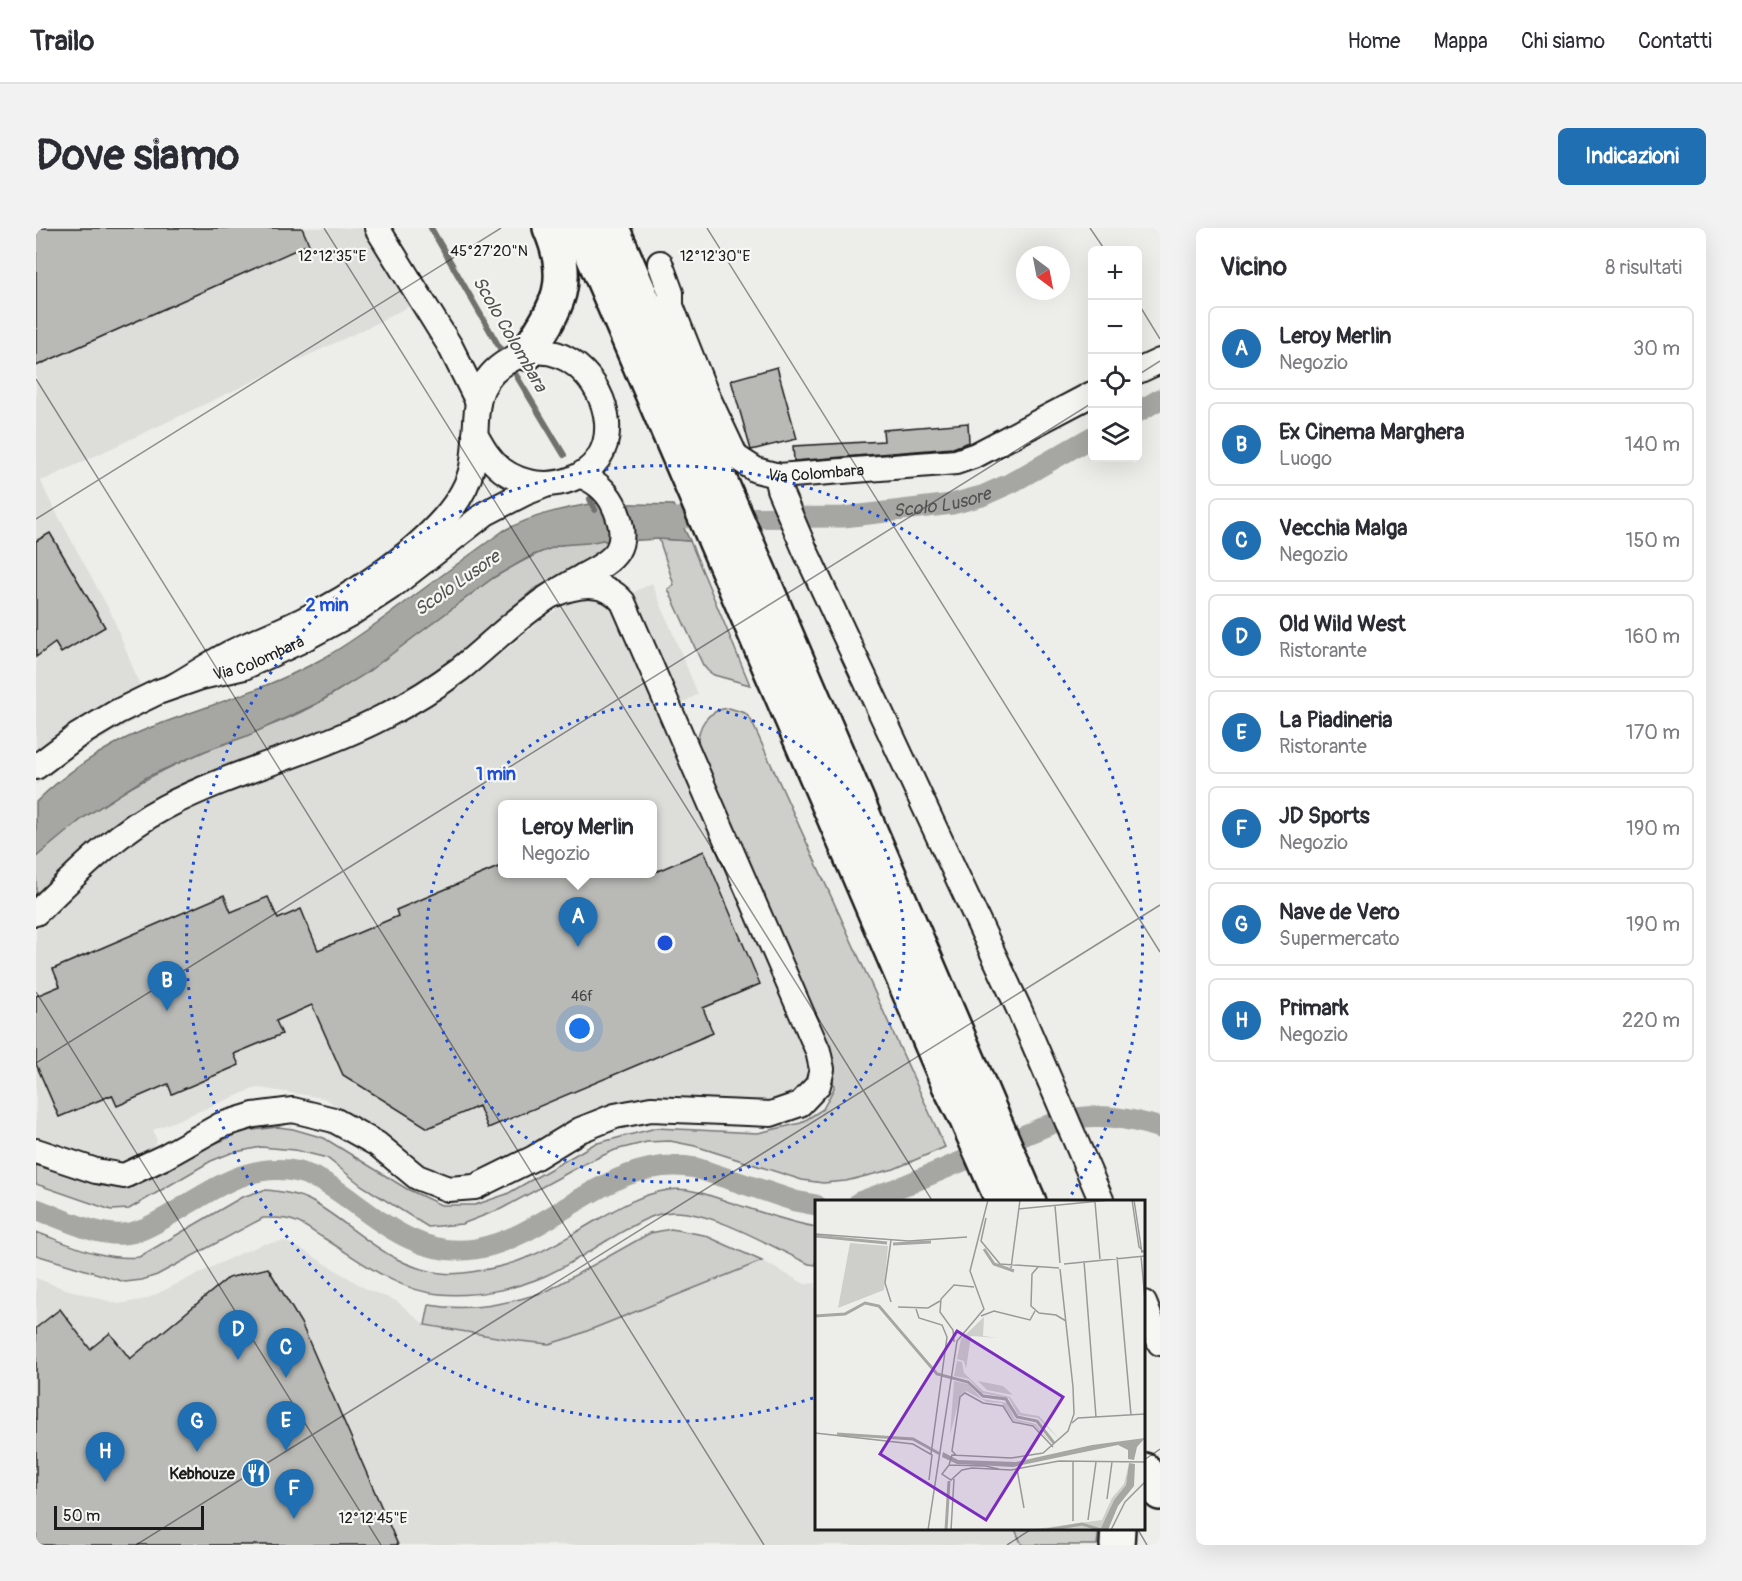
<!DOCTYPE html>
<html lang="it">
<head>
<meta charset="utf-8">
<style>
  body { margin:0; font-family:Pangolin,sans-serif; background:#f2f2f3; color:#2b2b33 }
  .controls { position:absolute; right:18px; top:18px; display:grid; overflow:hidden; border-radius:9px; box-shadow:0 6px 24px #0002 }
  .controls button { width:54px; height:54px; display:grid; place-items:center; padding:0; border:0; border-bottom:2px solid #e1e1e2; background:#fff; color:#2b2b33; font:30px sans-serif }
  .compass { position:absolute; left:980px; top:18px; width:54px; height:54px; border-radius:50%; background:#fff; box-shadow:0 6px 24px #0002; rotate:148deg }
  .scale { position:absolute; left:18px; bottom:15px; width:150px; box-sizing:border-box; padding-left:6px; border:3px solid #1c1c1c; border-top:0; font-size:16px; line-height:21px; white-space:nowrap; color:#1c1c1c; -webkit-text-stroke:4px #f6f6f2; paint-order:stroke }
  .you { position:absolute; left:544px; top:801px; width:21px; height:21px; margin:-15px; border:4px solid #fff; border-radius:50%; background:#1a73e8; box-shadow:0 0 0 9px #1a73e833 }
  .badge { display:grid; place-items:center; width:39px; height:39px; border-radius:50%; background:#1f6fb2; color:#fff; font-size:20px; font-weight:700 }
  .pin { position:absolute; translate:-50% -50px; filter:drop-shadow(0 2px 3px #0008) }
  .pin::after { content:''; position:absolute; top:32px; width:21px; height:18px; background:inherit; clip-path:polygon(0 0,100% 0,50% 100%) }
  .popup { position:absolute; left:462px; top:572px; width:159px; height:78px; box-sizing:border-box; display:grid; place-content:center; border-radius:9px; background:#fff; filter:drop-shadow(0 2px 4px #0005); font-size:20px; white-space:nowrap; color:#7c7c81 }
  .popup b { font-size:22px; color:#2b2b33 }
  .popup::after { content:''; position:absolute; left:50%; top:100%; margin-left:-12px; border:12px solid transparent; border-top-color:#fff }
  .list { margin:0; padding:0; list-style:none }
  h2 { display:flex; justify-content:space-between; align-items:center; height:78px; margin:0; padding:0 24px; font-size:26px }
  h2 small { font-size:20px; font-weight:400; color:#7c7c81 }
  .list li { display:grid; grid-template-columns:39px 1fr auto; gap:18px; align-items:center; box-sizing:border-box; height:84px; margin:0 12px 12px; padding:0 12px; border:2px solid #e1e1e2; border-radius:9px }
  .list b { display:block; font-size:22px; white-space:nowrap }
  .list p { margin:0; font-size:20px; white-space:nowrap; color:#7c7c81 }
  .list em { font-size:20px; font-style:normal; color:#7c7c81 }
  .icon { flex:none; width:33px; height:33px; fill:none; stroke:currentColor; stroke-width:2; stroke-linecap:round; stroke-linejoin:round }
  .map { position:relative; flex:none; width:1124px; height:1317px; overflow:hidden; border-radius:9px }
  header { display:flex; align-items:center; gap:36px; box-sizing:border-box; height:84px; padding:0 30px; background:#fff; border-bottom:2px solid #e1e1e2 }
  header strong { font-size:28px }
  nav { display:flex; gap:33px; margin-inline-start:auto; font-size:21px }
  .intro { display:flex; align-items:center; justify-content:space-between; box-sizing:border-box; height:144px; padding:0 36px }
  h1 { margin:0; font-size:42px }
  .button { padding:15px 27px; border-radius:9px; background:#1f6fb2; color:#fff; font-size:21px; font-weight:700 }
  main { display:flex; gap:36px; padding:0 36px }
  aside { flex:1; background:#fff; border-radius:9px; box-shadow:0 6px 24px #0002 }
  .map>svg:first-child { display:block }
  .built { fill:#ddddda; fill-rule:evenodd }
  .green { fill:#cececb; stroke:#757574; stroke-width:1.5 }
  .water { fill:#a6a6a3; stroke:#6f6f6d; stroke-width:1.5 }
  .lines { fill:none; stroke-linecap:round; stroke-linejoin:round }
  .stream { stroke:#6f6f6d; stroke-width:6 }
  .canal { stroke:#a6a6a3; stroke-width:21 }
  .building { fill:#b9b9b6; stroke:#1c1c1c; stroke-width:1.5 }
  .minor-casing { stroke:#1c1c1c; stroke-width:28 }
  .primary-casing { stroke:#1c1c1c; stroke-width:38 }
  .minor { stroke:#f6f6f2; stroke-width:24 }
  .primary { stroke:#f6f6f2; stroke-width:33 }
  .ticks { fill:none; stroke:#1c1c1c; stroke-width:1.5; stroke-opacity:0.45 }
  .ring { fill:none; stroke:#1d4ed8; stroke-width:3; stroke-dasharray:3 6 }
  .labels { text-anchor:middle; stroke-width:4.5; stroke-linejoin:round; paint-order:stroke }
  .number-label { font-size:14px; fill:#434342 }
  .street-label { font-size:16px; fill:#1c1c1c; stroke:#f6f6f2 }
  .poi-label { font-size:16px; font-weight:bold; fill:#1c1c1c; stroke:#f6f6f2; text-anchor:end }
  .water-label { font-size:18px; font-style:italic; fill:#535352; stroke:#f6f6f2 }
  .inset-river { fill:none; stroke:#a6a6a3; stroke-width:3 }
  .inset-road { fill:none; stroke:#999997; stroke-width:1.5 }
  .view { fill:#7b2cbf; fill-opacity:0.15; stroke:#7b2cbf; stroke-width:3 }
  .inset-edge { fill:none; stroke:#1c1c1c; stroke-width:3 }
  .ticks-label { font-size:15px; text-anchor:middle; fill:#1c1c1c; stroke:#f6f6f2; stroke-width:4.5; stroke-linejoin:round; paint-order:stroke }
  .centre { fill:#1d4ed8; stroke:#f6f6f2; stroke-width:3 }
  .ring-label { font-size:18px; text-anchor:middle; font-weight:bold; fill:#1d4ed8; stroke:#f6f6f2; stroke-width:4.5; stroke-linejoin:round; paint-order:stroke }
</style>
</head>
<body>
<header>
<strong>Trailo</strong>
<nav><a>Home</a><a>Mappa</a><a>Chi siamo</a><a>Contatti</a></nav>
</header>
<div class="intro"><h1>Dove siamo</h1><a class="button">Indicazioni</a></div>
<main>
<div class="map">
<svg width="1124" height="1317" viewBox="0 0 1124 1317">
  <rect width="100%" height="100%" fill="#edede9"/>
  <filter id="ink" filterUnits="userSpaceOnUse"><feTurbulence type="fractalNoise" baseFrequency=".0167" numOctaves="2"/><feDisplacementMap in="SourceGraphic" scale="12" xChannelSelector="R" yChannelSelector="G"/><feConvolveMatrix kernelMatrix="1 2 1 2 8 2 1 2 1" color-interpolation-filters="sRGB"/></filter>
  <g filter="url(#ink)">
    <g class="built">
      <path d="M0,0H356L394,67L337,97L8,252L4,251L13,271L76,387L114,483L21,537L0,557Z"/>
      <path d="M616,355L662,466L626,487L772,829L771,847L761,863L749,871L723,875L702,876L624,869L607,870L585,875L426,953L398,946L329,902L332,898L288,870L223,860L217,861L117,902L121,913L119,917L92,932L73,933L0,908V702L76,627L123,595L166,574L221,554L225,550L315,517L351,502L393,479L432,453L509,389L542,369H553L575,376ZM467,576H617V646H467Z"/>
      <path d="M248,1013L269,1023L332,1062L361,1073L389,1097L484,1113L513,1116L536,1109L726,1033L769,1056L780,1055V1300L979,1301L986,1317H0V1050L26,1060L83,1076L110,1071L203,1026L227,1016Z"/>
    </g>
    <g class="green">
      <path d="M623,311L654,313L714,457L678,447L672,443L667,437L632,361L638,357Z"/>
      <path d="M560,312H567L573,314L558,332L498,361L414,434L357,472L275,510L168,549L0,669V629C48,582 108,550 169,523C206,507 246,496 282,475C356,432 417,366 495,329C504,324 515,319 525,317C537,314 549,317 560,312Z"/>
      <path d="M693,480L709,485L715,492L909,919L858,941L810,953L787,955L766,952L659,918L634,913L611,914L579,922L548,936L465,981L426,996L392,999L325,957L291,930L259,922L225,919L195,925L175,933L93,981L75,982L0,956V935L76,958L86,959L104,955L156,925L209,903L242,899L257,901L288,910L371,961L405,977H439L471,966L558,916L620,900L722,905L765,895L787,881L798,860L795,832L662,519C661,498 671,482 693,480Z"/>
      <path d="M228,962C244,963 260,965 275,973C319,998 352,1039 405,1045C417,1047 430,1045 441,1043C491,1036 519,1016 561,992C583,979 606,966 632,962C653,959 673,967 693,974C722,983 751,994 780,999V1037L773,1036C736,1019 679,984 638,984C615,984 592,1001 572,1012C552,1024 531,1038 509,1048C477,1062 437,1069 403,1066C359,1062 322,1031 286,1009C277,1004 268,996 258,993C248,989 238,990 227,990L121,1047L106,1052L89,1054L0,1027V1004C33,1016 67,1033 103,1029L206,969Z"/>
      <path d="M635,1001L668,1007L726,1033L536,1109L513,1116L484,1113L389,1097L393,1077C434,1084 472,1076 511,1063L614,1005Z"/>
      <path d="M979,1301H1063L1061,1317H986Z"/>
    </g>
    <path class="water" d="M561,275L637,277L654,313L622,311L573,314L567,312L552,315L524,317L495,328L457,350L329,446L280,476L211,508L169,523L111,549L47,590L0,629V574C29,545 68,519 106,503C165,479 228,463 284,432C312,417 338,397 363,379C398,353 432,328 467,303C497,287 527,280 561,275Z"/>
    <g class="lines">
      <g class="stream">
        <path d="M395,0L469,129"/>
        <path d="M474,137L528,227"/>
        <path d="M554,271L559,282"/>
      </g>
      <g class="canal">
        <path d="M1102,184L1124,171"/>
        <path id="s1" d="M615,290L808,289L916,276L946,268L975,255L1056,209"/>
        <path d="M823,974L872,956L1022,893C1060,885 1087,888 1124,900"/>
        <path d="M0,981C25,990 60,1008 86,1006C104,1005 118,996 132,988C170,966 206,937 252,942C276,945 294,957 313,971C351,999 389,1029 439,1021C518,1008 573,924 660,940L759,973L780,977"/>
      </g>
    </g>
    <g class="building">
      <path d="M0,0H266L273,16L0,138Z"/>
      <path d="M741,139L761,211L715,222L695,152Z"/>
      <path d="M932,195L933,214L917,220L758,233L757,218L848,213L847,202Z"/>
      <path d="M14,305L69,399L25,425L19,415L0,429V313Z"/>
      <path d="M668,623L724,756L667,780L677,805L452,900L443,878L392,900L307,847L276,777L240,793L246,806L198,826L203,837L136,866L132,856L81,878L76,867L23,889L0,836V768L24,758L17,741L188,667L195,684L232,669L242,691L265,681L282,722L362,688L360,682L467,637V645H617Z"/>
      <path d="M232,1040L265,1095L362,1317H0V1100L24,1081L54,1121L74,1105L94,1131L192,1050Z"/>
    </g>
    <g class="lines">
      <g class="minor-casing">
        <g id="minor">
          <path d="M341,0L414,118L442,174"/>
          <path id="s2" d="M624,35L635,65V78L668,161L700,229L720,242L743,248L920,234L940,227L1056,166"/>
          <path d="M1102,143L1124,133"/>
          <path d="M740,247L743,261L769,322L983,781L1066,974"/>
          <path d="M140,457C158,447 176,434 194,425C219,413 245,403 269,391C315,369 375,328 408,290C421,275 432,259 436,239C445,193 428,153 480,129C525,108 568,152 571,195C575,252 507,272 466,242C453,232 446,219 439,206"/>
          <path id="s3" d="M0,539L41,508L81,484L122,464L165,449L208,439L264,413L314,386L355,359L450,285L489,265L512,256"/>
          <path d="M0,685C40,646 79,605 129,579C199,542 278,525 347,489C374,475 400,459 424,441C450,420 474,396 501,377C515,366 532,357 547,348C579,332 595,320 580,282C574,266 561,254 546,248"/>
          <path d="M0,923L60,943L88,948L128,929L185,897L218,887L257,882L298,892L341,916L381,949L412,961L439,959L498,930L544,902L579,888L615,881L735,886L764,876L782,857L786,841L782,823L587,374C568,351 540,357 516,367"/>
          <path d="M1108,1075L1124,1115"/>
        </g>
      </g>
      <g class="primary-casing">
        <g id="primary">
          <path d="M545,0L913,857L931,892L967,974"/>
          <path d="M576,0L993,974"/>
          <path d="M491,125C521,79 538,55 514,0"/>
          <path d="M1108,1242L1124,1265"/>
          <path d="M1081,1317L1082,1300"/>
        </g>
      </g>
      <use href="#minor" class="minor"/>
      <use href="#primary" class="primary"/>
    </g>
  </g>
  <path class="ticks" d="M288,0L897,974M671,0L1124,724M1054,0L1069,22M1102,75L1124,111M1102,147L1124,133M0,151L728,1317M0,291L465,0M0,764L345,1317M0,835L1056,175M1108,1232L1124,1221M1101,1300L1111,1317M100,1317L1124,677M971,1317L997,1300"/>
  <g class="ring">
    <circle cx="629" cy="715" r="239"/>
    <path d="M777 1170A478 478 0 1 1 1032 972"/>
  </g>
  <defs>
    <g id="restaurant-disc" transform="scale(1.5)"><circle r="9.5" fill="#1f6fb2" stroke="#f6f6f2"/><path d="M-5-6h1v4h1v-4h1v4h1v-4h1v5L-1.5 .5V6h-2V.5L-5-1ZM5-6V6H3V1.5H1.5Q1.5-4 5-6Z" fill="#fff"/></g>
  </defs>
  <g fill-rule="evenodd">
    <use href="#restaurant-disc" x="220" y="1245"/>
  </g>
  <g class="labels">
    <g class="number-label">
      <text x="546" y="773">46f</text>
    </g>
    <g class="street-label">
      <text dy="6" stroke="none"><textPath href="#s2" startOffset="294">Via Colombara</textPath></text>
      <text dy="6" stroke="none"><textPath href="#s3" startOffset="250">Via Colombara</textPath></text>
    </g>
    <g class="poi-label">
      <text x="199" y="1251">Kebhouze</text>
    </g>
    <g class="water-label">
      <text transform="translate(474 106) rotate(60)" y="6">Scolo Colombara</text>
      <text dy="6" stroke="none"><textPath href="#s1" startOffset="292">Scolo Lusore</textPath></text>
      <text transform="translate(421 355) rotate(-35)" y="6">Scolo Lusore</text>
    </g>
  </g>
  <g transform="translate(779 972)">
    <rect width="330" height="330" fill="#edede9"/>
    <path d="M35,43L73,46L69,90L23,108ZM169,117L168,136L184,138L156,136L151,169L149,161L142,159L146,139ZM142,161L147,162L149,173L168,191L195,197L206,213L224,216L244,239L223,218L203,215L194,198L167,193L154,179L139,176ZM139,181L153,184L167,199L192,203L200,219L221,224L237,244L219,225L199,221L187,203L172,202L151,191L145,196L135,235ZM163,181L188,186L198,195L172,190ZM314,263L311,285L299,300L286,328L213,330L287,320L297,298L309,284Z" fill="#cececb"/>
    <path d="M330,238L322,247L319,260L313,259V250L303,245L198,267L142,264L127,257L128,252L143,260L201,262L277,245ZM314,263L320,264L319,286L303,306L293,330H285L299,300L311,285Z" fill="#a6a6a3"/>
    <path class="inset-river" d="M0,36L72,43M78,44L116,42M169,49L179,64L199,71M0,116L30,114L50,103L64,106L122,174L153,182L168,196L191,199L202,217L222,221L239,243M22,234L98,239L125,254M131,330L134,281M232,330L267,324L286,330"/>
    <path class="inset-road" d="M317,0L324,47L330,53M319,0L327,53M280,2L285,59M240,6L245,63M203,9L295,0M171,18L166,41L185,64L244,68M0,34L94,41L152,37M76,40L70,83L76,102M326,56L330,100M302,57L316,215M269,61L281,217M249,64L330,56M223,67L217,74L216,106L224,113L241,115L251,121M196,68L205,0M83,107L113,108L125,101M101,109L104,118L127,125L132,137L116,254M166,116L179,111L215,120L220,111M139,142L138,130L125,112L126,99L139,85L159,87M257,223L263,218L330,214M0,233L98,244L117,255L114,280M141,255L137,251L145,197L150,193L168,203L188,206L198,222L218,226L238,247M258,262V321M134,265L137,255L196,258L228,253L253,231L259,214L258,187L245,69M184,269L170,266L134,265L127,274L136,280L147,270L157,268L196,270L244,261L330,262M202,269L209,308M292,299L297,262M273,320L281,262M113,330L142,141L169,109L155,71L173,0M136,330L139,279M296,330L310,302L330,282"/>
    <path class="view" d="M142,131L248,197L171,320L65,254Z"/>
    <rect width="330" height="330" class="inset-edge"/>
  </g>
  <g class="ticks-label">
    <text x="453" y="28">45°27'20"N</text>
    <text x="296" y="33">12°12'35"E</text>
    <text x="679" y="33">12°12'30"E</text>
    <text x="337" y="1295">12°12'45"E</text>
  </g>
  <circle cx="629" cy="715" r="9" class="centre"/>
  <g class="ring-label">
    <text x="291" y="383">2 min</text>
    <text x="460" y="552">1 min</text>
  </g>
</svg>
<div class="controls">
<button>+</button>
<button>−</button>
<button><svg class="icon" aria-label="locate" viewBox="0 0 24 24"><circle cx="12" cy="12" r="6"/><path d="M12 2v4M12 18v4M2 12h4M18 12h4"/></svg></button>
<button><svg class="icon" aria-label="layers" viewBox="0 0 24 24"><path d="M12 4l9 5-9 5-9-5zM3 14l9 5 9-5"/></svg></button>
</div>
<svg class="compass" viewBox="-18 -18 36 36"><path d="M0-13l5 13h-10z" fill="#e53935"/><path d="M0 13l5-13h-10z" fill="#7c7c81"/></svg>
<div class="scale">50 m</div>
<div class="you"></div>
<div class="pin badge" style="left:542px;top:719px">A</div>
<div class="popup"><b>Leroy Merlin</b>Negozio</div>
<div class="pin badge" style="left:131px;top:783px">B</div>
<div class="pin badge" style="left:250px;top:1150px">C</div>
<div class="pin badge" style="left:202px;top:1132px">D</div>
<div class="pin badge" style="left:250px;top:1223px">E</div>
<div class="pin badge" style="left:258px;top:1291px">F</div>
<div class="pin badge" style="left:161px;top:1224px">G</div>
<div class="pin badge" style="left:69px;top:1254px">H</div>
</div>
<aside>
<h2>Vicino<small>8 risultati</small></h2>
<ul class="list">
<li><span class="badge">A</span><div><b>Leroy Merlin</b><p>Negozio</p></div><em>30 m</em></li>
<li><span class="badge">B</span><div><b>Ex Cinema Marghera</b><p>Luogo</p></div><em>140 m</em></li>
<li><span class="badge">C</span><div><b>Vecchia Malga</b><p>Negozio</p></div><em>150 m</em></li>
<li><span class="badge">D</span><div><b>Old Wild West</b><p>Ristorante</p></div><em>160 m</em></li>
<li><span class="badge">E</span><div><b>La Piadineria</b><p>Ristorante</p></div><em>170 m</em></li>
<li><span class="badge">F</span><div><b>JD Sports</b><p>Negozio</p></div><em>190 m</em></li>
<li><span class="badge">G</span><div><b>Nave de Vero</b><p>Supermercato</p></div><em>190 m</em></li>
<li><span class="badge">H</span><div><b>Primark</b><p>Negozio</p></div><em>220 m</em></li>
</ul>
</aside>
</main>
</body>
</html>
